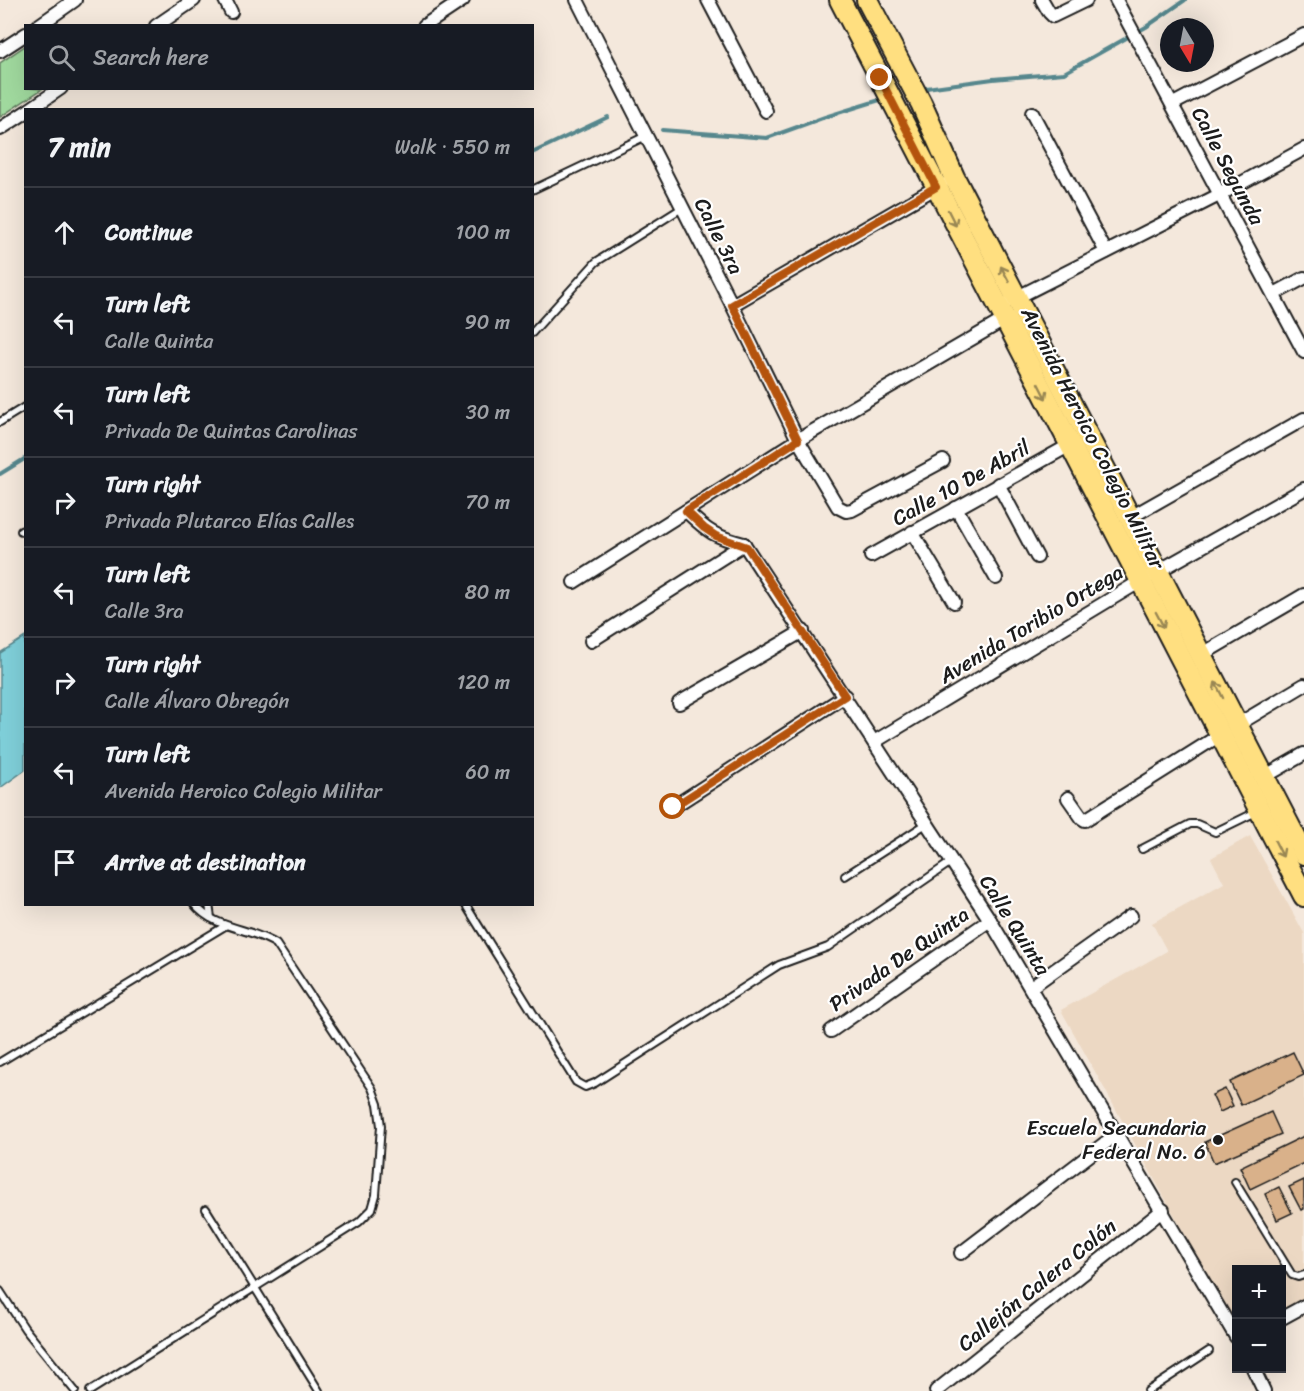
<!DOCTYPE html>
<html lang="en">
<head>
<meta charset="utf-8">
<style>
  body { margin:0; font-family:Sriracha,sans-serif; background:#242831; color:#f1f3f6 }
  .controls { position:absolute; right:18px; bottom:18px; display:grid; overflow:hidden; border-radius:0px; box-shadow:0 6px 24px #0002 }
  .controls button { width:54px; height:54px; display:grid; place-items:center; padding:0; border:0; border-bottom:2px solid #363941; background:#171b24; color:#f1f3f6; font:30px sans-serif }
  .compass { position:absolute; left:1160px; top:18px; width:54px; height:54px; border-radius:50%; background:#171b24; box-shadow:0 6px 24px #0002; rotate:170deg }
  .stop { position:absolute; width:18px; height:18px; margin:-14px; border:4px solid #b45309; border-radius:50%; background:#fff }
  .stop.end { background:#b45309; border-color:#fff; box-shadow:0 2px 6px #0008 }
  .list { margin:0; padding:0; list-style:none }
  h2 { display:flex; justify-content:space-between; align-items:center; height:78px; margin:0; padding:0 24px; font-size:26px }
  h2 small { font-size:20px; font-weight:400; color:#9ea1a6 }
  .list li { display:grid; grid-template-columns:39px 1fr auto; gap:18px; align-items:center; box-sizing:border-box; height:90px; padding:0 24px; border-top:2px solid #363941 }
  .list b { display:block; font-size:22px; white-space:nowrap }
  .list p { margin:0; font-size:20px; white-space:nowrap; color:#9ea1a6 }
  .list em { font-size:20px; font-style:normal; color:#9ea1a6 }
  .icon { flex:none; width:33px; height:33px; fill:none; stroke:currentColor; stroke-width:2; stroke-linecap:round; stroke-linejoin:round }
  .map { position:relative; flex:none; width:1304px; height:1391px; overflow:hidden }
  .search { position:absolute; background:#171b24; box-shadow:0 6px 24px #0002; left:24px; top:24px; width:510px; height:66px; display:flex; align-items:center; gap:15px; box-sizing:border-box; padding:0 21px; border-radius:0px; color:#9ea1a6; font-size:22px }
  .panel { position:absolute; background:#171b24; box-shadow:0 6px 24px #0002; left:24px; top:108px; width:510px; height:798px; border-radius:0px }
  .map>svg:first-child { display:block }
  .built { fill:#ecd8c3 }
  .green { fill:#a0d99e; stroke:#5e7a5d; stroke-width:1.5 }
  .water { fill:#7fcfd9; stroke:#57878d; stroke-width:1.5 }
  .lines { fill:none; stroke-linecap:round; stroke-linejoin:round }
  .stream { stroke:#57878d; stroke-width:4 }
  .building { fill:#d9b18a; stroke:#1c1c1c; stroke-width:1.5 }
  .lane-casing { stroke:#1c1c1c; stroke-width:10 }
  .street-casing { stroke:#1c1c1c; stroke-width:16 }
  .primary-casing { stroke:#1c1c1c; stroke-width:24 }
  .lane { stroke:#fff; stroke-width:6 }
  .street { stroke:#fff; stroke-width:12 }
  .primary { stroke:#ffdf80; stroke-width:20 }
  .oneway { stroke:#998753 }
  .route { stroke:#b45309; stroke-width:8 }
  .poi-dot { fill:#1c1c1c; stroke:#fff; stroke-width:2 }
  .labels { text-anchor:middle; stroke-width:4.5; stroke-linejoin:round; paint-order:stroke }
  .street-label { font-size:21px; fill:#1c1c1c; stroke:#fff }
  .poi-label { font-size:21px; fill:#1c1c1c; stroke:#fff; text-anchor:end }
</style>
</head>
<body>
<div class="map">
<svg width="1304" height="1391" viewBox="0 0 1304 1391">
  <rect width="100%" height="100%" fill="#f4e8dc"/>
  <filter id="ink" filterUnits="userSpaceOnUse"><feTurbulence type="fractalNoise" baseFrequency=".0167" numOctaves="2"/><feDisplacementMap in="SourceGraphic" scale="12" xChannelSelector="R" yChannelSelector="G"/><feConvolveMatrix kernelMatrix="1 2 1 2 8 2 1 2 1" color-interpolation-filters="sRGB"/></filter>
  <g filter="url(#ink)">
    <path class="built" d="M1250,836L1304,933V1304L1282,1317V1270H1236V1327L1061,1010L1167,951L1152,923L1224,883L1211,858Z"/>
    <path class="green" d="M25,46L26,88L42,89L0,117V63Z"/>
    <path class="water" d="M25,637V770L0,788V653Z"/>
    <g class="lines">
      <g class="stream">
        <path d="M919,89L993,79L1064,73L1146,27L1185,0"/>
        <path d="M662,130L767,138L825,117L883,99"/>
        <path d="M532,153L608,117"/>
        <path d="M0,474L26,458"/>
      </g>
    </g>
    <g class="building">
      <path d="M1293,1052L1304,1075L1241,1105L1230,1082Z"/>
      <path d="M1225,1089L1233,1106L1220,1112L1212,1095Z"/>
      <path d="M1271,1112L1281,1134L1214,1163L1205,1142Z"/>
      <path d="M1304,1136V1163L1250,1189L1240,1167Z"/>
      <path d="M1304,1180V1209L1301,1210L1289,1187Z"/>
      <path d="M1279,1187L1292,1213L1277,1220L1265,1194Z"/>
    </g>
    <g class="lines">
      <g class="lane-casing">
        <g id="lane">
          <path d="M532,190L646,136"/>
          <path d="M532,333L596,262L682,208"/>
          <path d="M0,422L26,406"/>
          <path d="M21,531L26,529"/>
          <path d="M1142,849L1190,824H1197L1215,832L1256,812"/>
          <path d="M845,876L926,824"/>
          <path d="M209,904L211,918"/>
          <path d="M465,904L576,1082L585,1087L595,1083L779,965L828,947L951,862"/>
          <path d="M0,1062L225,926"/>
          <path d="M1235,1182L1292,1275L1298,1277L1304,1275"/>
          <path d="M206,1209L319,1391"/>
          <path d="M0,1291L25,1329L75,1391"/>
          <path d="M90,1391L359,1222L372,1209L376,1195L381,1126L378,1104L372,1088L276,944C250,927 215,930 194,904"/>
          <path d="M1148,1391L1209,1351"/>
        </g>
      </g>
      <g class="street-casing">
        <g id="street">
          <path d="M225,0L231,12"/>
          <path d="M577,0L732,305L798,440L838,507L846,511L852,510L943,461"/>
          <path d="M708,0L766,111"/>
          <path d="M1042,0L1049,12L1053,16L1086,0"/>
          <path d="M1116,0L1304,352"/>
          <path d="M38,26L75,0"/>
          <path d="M156,26L194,0"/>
          <path d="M424,26L463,0"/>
          <path d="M0,51L26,34"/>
          <path d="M1173,104L1304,35"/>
          <path d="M29,110L61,88"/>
          <path d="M1032,113L1106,252"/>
          <path d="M0,129L26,112"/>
          <path d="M1274,294L1304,278"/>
          <path d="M1010,301L1221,194L1304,149"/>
          <path d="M732,305L942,184"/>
          <path d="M998,484L1037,557"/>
          <path d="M956,508L996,578"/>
          <path d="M686,511C708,532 715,537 744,544"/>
          <path d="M1131,517L1304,419"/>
          <path d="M912,532L954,602"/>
          <path d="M744,544L990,920L1236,1337"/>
          <path d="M871,556L1070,445"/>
          <path d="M574,582L798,440L1009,317"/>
          <path d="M591,641L744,544"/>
          <path d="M1201,655L1304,595"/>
          <path d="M679,703L803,631"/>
          <path d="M1237,725L1304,685"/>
          <path d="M874,742L1139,582L1304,489"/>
          <path d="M1264,777L1304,754"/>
          <path d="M1068,798L1082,818L1085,820L1220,735"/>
          <path d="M673,807L845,696"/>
          <path d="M1031,987L1131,916"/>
          <path d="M831,1031L990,920"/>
          <path d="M961,1253L1117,1134"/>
          <path d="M1282,1318L1304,1306"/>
          <path d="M1253,1368L1264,1391"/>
          <path d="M936,1391L1163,1210"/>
        </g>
      </g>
      <g class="primary-casing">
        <g id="primary">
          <path d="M840,0L1304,896"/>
          <path d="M867,0L921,103L954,177L1304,854"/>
        </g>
      </g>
      <use href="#lane" class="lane"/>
      <use href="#street" class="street"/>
      <use href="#primary" class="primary"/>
    </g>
    <defs><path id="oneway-shaft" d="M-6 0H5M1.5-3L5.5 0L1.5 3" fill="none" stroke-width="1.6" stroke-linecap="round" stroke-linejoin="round" transform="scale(1.5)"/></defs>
    <g class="oneway">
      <use href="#oneway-shaft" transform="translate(952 218) rotate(63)"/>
      <use href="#oneway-shaft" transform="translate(1005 274) rotate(-118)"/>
      <use href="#oneway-shaft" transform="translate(1042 391) rotate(63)"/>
      <use href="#oneway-shaft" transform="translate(1160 620) rotate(62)"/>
      <use href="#oneway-shaft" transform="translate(1219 690) rotate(-117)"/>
      <use href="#oneway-shaft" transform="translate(1279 849) rotate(63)"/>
    </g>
  </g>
  <g class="lines" filter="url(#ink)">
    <path class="route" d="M673,807L845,696L747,547L716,536L704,528L686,511L798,440L732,305L936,187L880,78"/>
  </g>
  <circle class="poi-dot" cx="1218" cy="1140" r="6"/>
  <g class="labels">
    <g class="street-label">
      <text transform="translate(1228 166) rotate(62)" y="7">Calle Segunda</text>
      <text transform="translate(719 236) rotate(63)" y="7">Calle 3ra</text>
      <text transform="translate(1093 438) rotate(63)" y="7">Avenida Heroico Colegio Militar</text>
      <text transform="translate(961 483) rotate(-29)" y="7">Calle 10 De Abril</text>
      <text transform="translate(1031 624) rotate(-31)" y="7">Avenida Toribio Ortega</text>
      <text transform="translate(1015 925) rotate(58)" y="7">Calle Quinta</text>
      <text transform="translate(899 959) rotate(-35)" y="7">Privada De Quinta</text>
      <text transform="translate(1037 1285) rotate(-39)" y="7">Callejón Calera Colón</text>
    </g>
    <g class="poi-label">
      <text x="1206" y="1135">Escuela Secundaria<tspan x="1206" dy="24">Federal No. 6</tspan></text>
    </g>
  </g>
</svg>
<div class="controls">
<button>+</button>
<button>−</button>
</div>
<svg class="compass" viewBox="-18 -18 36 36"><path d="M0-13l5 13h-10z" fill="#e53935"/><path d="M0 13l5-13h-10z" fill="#9ea1a6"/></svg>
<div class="stop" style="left:673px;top:807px"></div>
<div class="stop end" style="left:880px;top:78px"></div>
<div class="search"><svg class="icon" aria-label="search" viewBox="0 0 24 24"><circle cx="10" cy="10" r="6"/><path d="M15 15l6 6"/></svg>Search here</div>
<section class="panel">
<h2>7 min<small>Walk · 550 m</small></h2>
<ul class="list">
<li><svg class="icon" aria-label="ahead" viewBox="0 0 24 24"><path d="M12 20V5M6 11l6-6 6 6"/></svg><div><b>Continue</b></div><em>100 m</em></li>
<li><svg class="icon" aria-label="left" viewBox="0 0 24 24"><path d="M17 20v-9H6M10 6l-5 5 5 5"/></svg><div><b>Turn left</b><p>Calle Quinta</p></div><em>90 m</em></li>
<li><svg class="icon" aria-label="left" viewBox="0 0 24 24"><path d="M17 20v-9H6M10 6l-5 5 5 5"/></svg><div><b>Turn left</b><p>Privada De Quintas Carolinas</p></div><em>30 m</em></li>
<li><svg class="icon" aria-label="right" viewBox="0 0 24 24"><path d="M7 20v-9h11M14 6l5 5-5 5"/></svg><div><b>Turn right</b><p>Privada Plutarco Elías Calles</p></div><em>70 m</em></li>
<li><svg class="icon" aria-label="left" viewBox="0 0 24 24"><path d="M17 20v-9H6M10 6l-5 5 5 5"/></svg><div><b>Turn left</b><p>Calle 3ra</p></div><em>80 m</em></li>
<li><svg class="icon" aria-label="right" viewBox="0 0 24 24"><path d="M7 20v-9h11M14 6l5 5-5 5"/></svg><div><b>Turn right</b><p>Calle Álvaro Obregón</p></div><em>120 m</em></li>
<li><svg class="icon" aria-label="left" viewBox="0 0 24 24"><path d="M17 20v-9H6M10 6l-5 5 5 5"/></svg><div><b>Turn left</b><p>Avenida Heroico Colegio Militar</p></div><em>60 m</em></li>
<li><svg class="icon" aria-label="arrive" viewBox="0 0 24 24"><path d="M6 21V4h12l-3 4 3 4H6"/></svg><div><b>Arrive at destination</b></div></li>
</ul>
</section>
</div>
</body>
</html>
